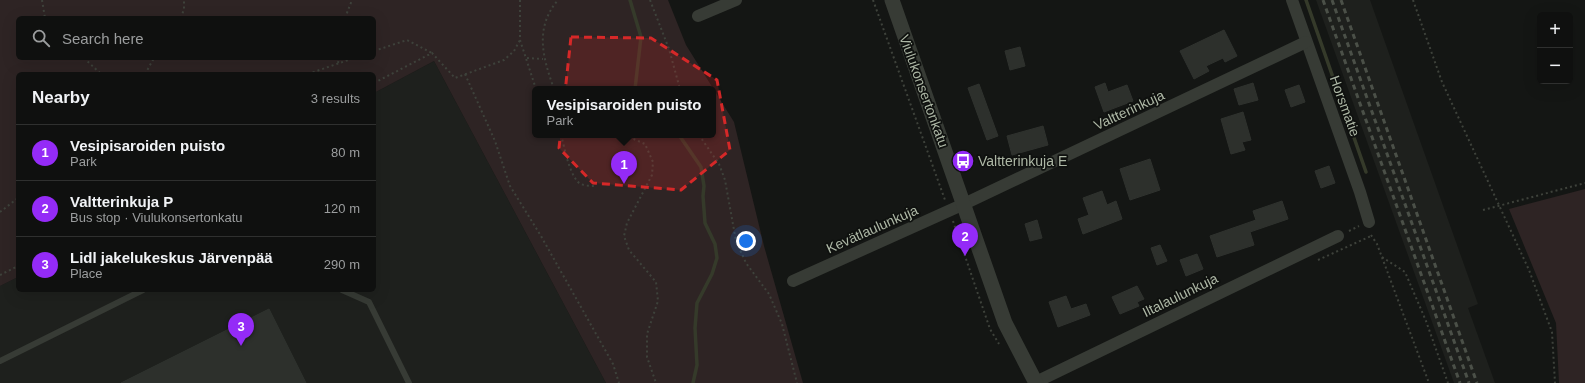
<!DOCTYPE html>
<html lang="en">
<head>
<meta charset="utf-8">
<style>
  body { margin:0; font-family:Arial,sans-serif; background:#181918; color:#f1f3f6 }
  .controls { position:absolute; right:12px; top:12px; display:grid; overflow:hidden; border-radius:6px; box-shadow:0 4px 16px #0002 }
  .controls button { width:36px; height:36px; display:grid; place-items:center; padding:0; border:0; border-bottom:1px solid #2f302f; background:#0f100f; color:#f1f3f6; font:20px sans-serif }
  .you { position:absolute; left:746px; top:241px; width:14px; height:14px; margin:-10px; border:3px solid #fff; border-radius:50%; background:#1a73e8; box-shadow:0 0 0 6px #1a73e833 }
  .badge { display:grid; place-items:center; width:26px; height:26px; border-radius:50%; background:#942bf7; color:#fff; font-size:13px; font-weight:700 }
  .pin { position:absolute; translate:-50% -33px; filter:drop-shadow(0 1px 2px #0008) }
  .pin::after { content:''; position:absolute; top:21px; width:14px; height:12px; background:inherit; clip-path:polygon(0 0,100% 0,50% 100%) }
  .popup { position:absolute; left:532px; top:86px; width:184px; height:52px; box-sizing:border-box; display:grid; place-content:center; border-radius:6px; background:#0f100f; filter:drop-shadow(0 1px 3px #0005); font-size:13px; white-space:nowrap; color:#9b9d9e }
  .popup b { font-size:15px; color:#f1f3f6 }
  .popup::after { content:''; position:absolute; left:50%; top:100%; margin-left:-8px; border:8px solid transparent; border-top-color:#0f100f }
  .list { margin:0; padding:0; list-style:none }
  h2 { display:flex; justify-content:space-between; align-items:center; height:52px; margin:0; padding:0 16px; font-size:17px }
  h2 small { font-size:13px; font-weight:400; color:#9b9d9e }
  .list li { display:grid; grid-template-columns:26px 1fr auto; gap:12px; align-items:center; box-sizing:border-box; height:56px; padding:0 16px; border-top:1px solid #2f302f }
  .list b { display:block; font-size:15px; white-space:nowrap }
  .list p { margin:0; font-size:13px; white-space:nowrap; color:#9b9d9e }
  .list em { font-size:13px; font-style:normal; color:#9b9d9e }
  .icon { flex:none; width:22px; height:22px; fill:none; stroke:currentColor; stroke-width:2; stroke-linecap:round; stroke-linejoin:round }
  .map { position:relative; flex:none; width:1585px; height:383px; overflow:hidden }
  .search { position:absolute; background:#0f100f; box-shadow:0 4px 16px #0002; left:16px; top:16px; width:360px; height:44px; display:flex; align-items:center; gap:10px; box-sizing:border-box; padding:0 14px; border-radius:6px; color:#9b9d9e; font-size:15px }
  .panel { position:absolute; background:#0f100f; box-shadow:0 4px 16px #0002; left:16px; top:72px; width:360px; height:220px; border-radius:6px }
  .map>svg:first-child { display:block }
  .built { fill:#1e201d }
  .green { fill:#2e2424; fill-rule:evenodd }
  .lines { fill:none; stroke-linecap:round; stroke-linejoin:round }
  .stream { stroke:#353a2a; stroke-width:3.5 }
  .building { fill:#2d302c; stroke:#2f322e }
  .path { stroke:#3e423b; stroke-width:2; stroke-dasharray:2 3; stroke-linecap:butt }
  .service { stroke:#373b35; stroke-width:6 }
  .minor { stroke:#373b35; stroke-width:12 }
  .tertiary { stroke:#373b35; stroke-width:15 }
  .rail { stroke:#4b5048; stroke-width:3; stroke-dasharray:5 4; stroke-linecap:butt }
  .marked { fill:#d62828; fill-opacity:0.2; stroke:#d62828; stroke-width:3; stroke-dasharray:8 5; stroke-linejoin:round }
  .labels { text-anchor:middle; stroke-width:3.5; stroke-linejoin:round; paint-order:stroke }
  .street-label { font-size:14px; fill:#adb7a5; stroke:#0f110f }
  .poi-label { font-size:14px; fill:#adb7a5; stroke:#0f110f; text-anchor:start }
</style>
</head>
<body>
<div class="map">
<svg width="1585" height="383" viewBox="0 0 1585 383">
  <rect width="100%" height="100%" fill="#141614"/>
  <g class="built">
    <path d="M1316,0H1370L1478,304L1468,308L1495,383H1454Z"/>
    <path d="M434,61L606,383H0V286L18,277V290H374V93Z"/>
  </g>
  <g class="green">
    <path d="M0,0H668L686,45L734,122L764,246L803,383H606L434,61L374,93V74H18V277L0,286ZM18,18H374V58H18ZM535,89H713V135H535Z"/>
    <path d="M1585,189V383H1559L1556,323L1509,209Z"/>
  </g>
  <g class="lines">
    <g class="stream">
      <path d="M630,0L641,37L635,89"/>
      <path d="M1306,0L1366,172"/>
      <path d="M679,135L701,167L704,186L703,196L705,223L715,244L717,258L712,274L697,303L695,328L697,365L693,383"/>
    </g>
  </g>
  <g class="building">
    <path d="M1224,30L1237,56L1225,62L1223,58L1206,66L1209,71L1194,79L1180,51Z"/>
    <path d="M1020,47L1025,66L1010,70L1005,51Z"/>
    <path d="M1105,83L1108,92L1127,85L1133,101L1104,112L1095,87Z"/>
    <path d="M1253,83L1258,100L1239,105L1234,89Z"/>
    <path d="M979,84L998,136L987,140L968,88Z"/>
    <path d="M1299,85L1305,102L1291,107L1285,90Z"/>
    <path d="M1243,112L1251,140L1242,142L1245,150L1231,154L1221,119Z"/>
    <path d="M1043,126L1048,145L1012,155L1007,136Z"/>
    <path d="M1150,159L1160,190L1130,200L1120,169Z"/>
    <path d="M1329,166L1335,183L1321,188L1315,171Z"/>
    <path d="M1102,191L1107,205L1116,201L1122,219L1083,234L1078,219L1089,215L1083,198Z"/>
    <path d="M1282,201L1288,219L1250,232L1254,245L1217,257L1210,236L1256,220L1253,211Z"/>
    <path d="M1037,220L1042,238L1030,241L1025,224Z"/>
    <path d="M1160,245L1167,261L1157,265L1151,248Z"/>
    <path d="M1197,254L1203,269L1186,276L1180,260Z"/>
    <path d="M1137,286L1144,299L1137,302L1139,306L1120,314L1112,297Z"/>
    <path d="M1066,296L1071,309L1086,304L1090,315L1058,327L1049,302Z"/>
    <path d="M269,309L306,383H121Z"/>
  </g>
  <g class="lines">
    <g class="path">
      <path d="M42,0L45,18"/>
      <path d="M520,0V40L536,89"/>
      <path d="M650,0L669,49L680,89"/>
      <path d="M873,0L945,200"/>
      <path d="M1413,0L1442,82L1529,270L1552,332L1555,383"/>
      <path d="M181,18L184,9V0"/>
      <path d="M345,18L352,0"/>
      <path d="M374,51L407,40L432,53"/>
      <path d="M84,58L101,74"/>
      <path d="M527,58L543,59"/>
      <path d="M338,63L339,58"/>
      <path d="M145,74L154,58"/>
      <path d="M308,74L354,58"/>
      <path d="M465,74L495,141L510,186L541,236L613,364L619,383"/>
      <path d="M374,83L432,53L455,78L504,60L514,51L520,40"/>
      <path d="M554,89C543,58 534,28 558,0"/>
      <path d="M561,135C565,149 568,169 577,181C581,186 589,186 595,186"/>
      <path d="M614,135L629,137L645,144L653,162L652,175L627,223L624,236L629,250L656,282L658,301L647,334V357L656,383"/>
      <path d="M699,135L719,164L725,180L736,241L746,263L769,294L782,324L797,383"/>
      <path d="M1483,210L1585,183"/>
      <path d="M0,212L18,198"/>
      <path d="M953,221L990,329L999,344"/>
      <path d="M1349,231L1359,226"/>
      <path d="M1371,235L1377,244L1429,383"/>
      <path d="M1382,257L1405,272L1426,321L1448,383"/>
      <path d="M1318,260L1371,236"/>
      <path d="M0,275L18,266"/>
    </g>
    <g class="service">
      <path d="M342,290L369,302L409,383"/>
      <path d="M0,361L143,290"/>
    </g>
    <g class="minor">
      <path d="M1292,0L1360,192L1369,222"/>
      <path d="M698,16L736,0"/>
      <path d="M793,281L964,204L1306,42"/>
      <path d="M1034,383L1338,236"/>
    </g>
    <path class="tertiary" d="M892,0L1005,323L1036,383"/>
    <g class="rail">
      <path d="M1323,0L1460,383"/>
      <path d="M1332,0L1469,383"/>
      <path d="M1341,0L1477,383"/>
    </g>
  </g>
  <path class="marked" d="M571,37L651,38L717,80L730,150L681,190L593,183L559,148Z"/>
  <defs>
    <g id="bus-disc" transform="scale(1.15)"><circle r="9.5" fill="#942bf7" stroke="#0f110f"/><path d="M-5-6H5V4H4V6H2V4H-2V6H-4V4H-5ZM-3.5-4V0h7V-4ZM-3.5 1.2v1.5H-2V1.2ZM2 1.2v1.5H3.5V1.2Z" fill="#fff"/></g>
  </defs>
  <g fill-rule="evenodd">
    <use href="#bus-disc" x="963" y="161"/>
  </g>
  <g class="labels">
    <g class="street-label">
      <text transform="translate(924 91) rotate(70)" y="5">Viulukonsertonkatu</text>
      <text transform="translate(1345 106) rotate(70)" y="5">Horsmatie</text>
      <text transform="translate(1129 110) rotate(-25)" y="5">Valtterinkuja</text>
      <text transform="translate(872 229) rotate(-24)" y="5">Kevätlaulunkuja</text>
      <text transform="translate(1180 295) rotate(-26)" y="5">Iltalaulunkuja</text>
    </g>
    <g class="poi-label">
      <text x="978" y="166">Valtterinkuja E</text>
    </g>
  </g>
</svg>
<div class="controls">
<button>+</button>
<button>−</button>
</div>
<div class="you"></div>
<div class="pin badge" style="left:624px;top:184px">1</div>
<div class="popup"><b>Vesipisaroiden puisto</b>Park</div>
<div class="pin badge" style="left:965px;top:256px">2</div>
<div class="pin badge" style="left:241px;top:346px">3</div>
<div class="search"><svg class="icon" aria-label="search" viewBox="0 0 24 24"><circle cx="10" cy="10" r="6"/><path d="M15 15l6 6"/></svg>Search here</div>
<section class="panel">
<h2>Nearby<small>3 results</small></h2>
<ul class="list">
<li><span class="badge">1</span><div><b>Vesipisaroiden puisto</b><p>Park</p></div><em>80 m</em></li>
<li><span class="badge">2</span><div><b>Valtterinkuja P</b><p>Bus stop · Viulukonsertonkatu</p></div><em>120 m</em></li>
<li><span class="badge">3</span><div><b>Lidl jakelukeskus Järvenpää</b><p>Place</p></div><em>290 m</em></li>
</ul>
</section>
</div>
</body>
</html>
